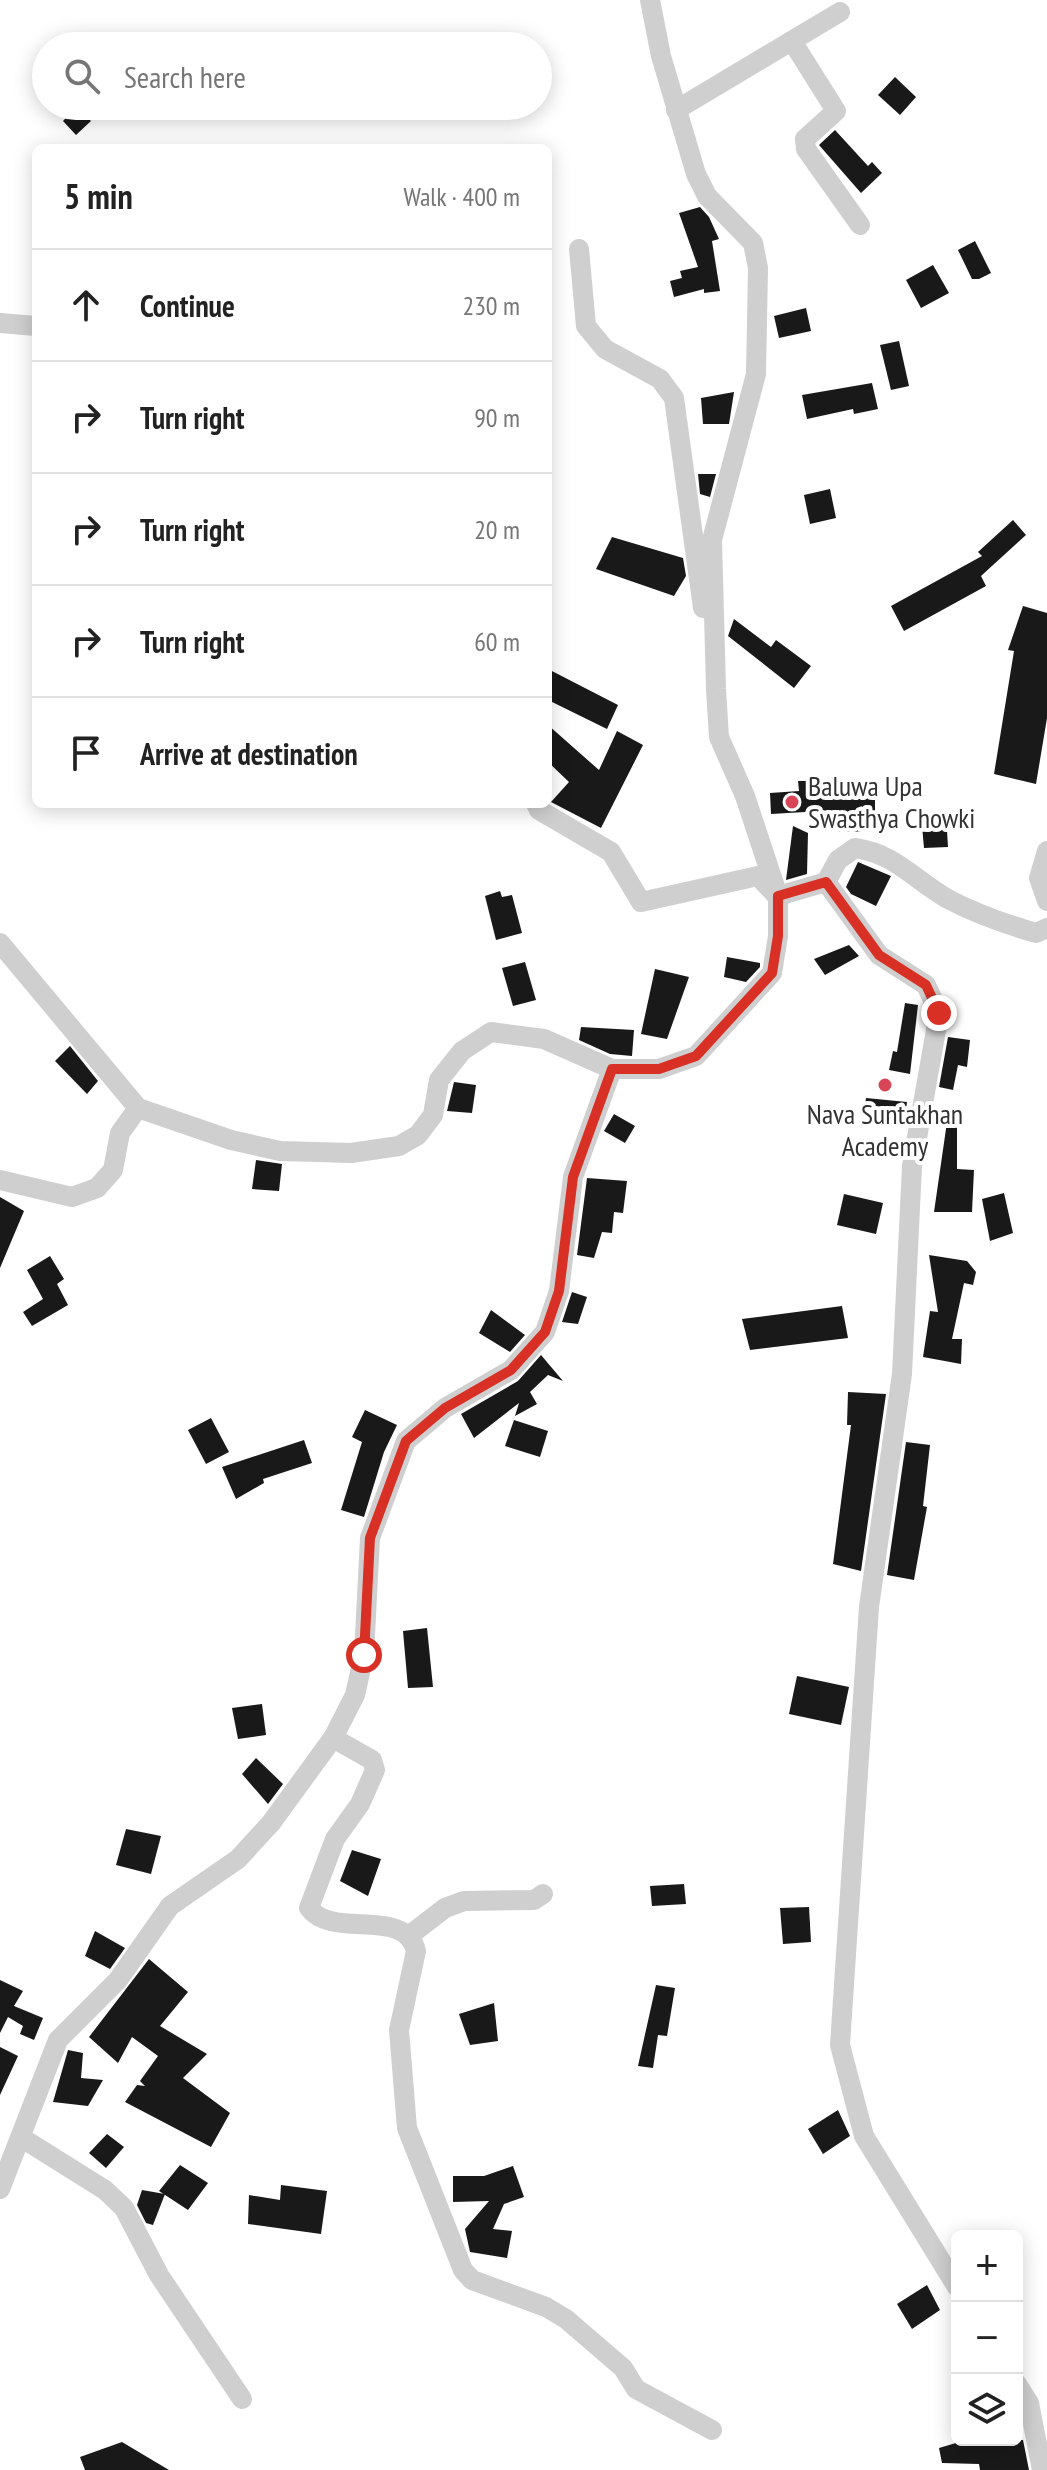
<!DOCTYPE html>
<html lang="en">
<head>
<meta charset="utf-8">
<style>
  body { margin:0; font-family:"PT Sans Narrow",sans-serif; background:#f2f2f2; color:#222 }
  .controls { position:absolute; right:24px; bottom:24px; display:grid; overflow:hidden; border-radius:12px; box-shadow:0 4px 20px #0003 }
  .controls button { width:72px; height:72px; display:grid; place-items:center; padding:0; border:0; border-bottom:2px solid #e0e0e0; background:#fff; color:#222; font:40px sans-serif }
  .stop { position:absolute; width:24px; height:24px; margin:-18px; border:6px solid #d93025; border-radius:50%; background:#fff }
  .stop.end { background:#d93025; border-color:#fff; box-shadow:0 2px 8px #0008 }
  .list { margin:0; padding:0; list-style:none }
  h2 { display:flex; justify-content:space-between; align-items:center; height:104px; margin:0; padding:0 32px; font-size:34px }
  h2 small { font-size:26px; font-weight:400; color:#767676 }
  .list li { display:grid; grid-template-columns:52px 1fr auto; gap:24px; align-items:center; box-sizing:border-box; height:112px; padding:0 32px; border-top:2px solid #e0e0e0 }
  .list b { display:block; font-size:30px; white-space:nowrap }
  .list em { font-size:26px; font-style:normal; color:#767676 }
  .icon { flex:none; width:44px; height:44px; fill:none; stroke:currentColor; stroke-width:2; stroke-linecap:round; stroke-linejoin:round }
  .map { position:relative; flex:none; width:1047px; height:2470px; overflow:hidden }
  .search { position:absolute; background:#fff; box-shadow:0 4px 20px #0003; left:32px; top:32px; width:520px; height:88px; display:flex; align-items:center; gap:20px; box-sizing:border-box; padding:0 28px; border-radius:44px; color:#767676; font-size:30px }
  .panel { position:absolute; background:#fff; box-shadow:0 4px 20px #0003; left:32px; top:144px; width:520px; height:664px; border-radius:12px }
  .map>svg:first-child { display:block }
  .building { fill:#191919 }
  .lines { fill:none; stroke-linecap:round; stroke-linejoin:round }
  .minor { stroke:#cfcfcf; stroke-width:20 }
  .route { stroke:#d93025; stroke-width:10 }
  .poi-dot { fill:#d84556; stroke:#fff; stroke-width:3 }
  .labels { text-anchor:middle; stroke-width:8; stroke-linejoin:round; paint-order:stroke }
  .poi-label { font-size:28px; fill:#323232; stroke:#fff; text-anchor:start }
</style>
</head>
<body>
<div class="map">
<svg width="1047" height="2470" viewBox="0 0 1047 2470">
  <rect width="100%" height="100%" fill="#fff"/>
  <g class="building">
    <path d="M895,77L916,97L900,115L878,95Z"/>
    <path d="M76,107L91,121L76,135L63,121Z"/>
    <path d="M835,130L868,166L872,162L882,173L861,193L819,145Z"/>
    <path d="M700,207L709,217L719,239L712,241L720,291L704,293V289L674,297L670,281L682,278L680,271L698,267L679,213Z"/>
    <path d="M975,241L991,273L979,279H972L958,250Z"/>
    <path d="M933,265L949,293L921,308L906,280Z"/>
    <path d="M806,308L811,331L779,338L774,316Z"/>
    <path d="M899,341L909,386L891,390L880,345Z"/>
    <path d="M872,383L878,409L854,414L853,409L807,419L802,395Z"/>
    <path d="M734,392L729,424H703L701,398Z"/>
    <path d="M698,474H716L710,497L700,494Z"/>
    <path d="M830,489L836,518L810,524L804,495Z"/>
    <path d="M1013,520L1026,535L981,576L986,586L904,631L891,606L982,556L978,552Z"/>
    <path d="M612,537L683,558L686,576L674,596L596,569Z"/>
    <path d="M1023,606L1047,613V718L1036,784L994,774L1014,651L1008,650Z"/>
    <path d="M734,619L771,647L776,640L811,666L794,688L728,636Z"/>
    <path d="M548,669L618,705L607,729L548,700Z"/>
    <path d="M548,725L599,770L617,731L643,745L601,828L551,802L569,782L548,762Z"/>
    <path d="M875,780V831L839,832V810L771,814L770,793L799,791L798,781Z"/>
    <path d="M946,814L948,847L924,848L921,815Z"/>
    <path d="M793,826L808,833L807,874L786,880Z"/>
    <path d="M858,862L891,876L876,906L851,894L846,887Z"/>
    <path d="M500,891L502,897L512,895L522,933L496,940L485,896Z"/>
    <path d="M849,945L859,956L825,975L814,959Z"/>
    <path d="M727,957L760,963V967L746,982L724,977Z"/>
    <path d="M525,962L536,1000L513,1006L502,968Z"/>
    <path d="M655,969L689,977L667,1039L641,1034Z"/>
    <path d="M905,1003L918,1005L910,1074L889,1070L893,1051L897,1052Z"/>
    <path d="M581,1027L634,1030L632,1056L610,1054L579,1040Z"/>
    <path d="M948,1037L970,1040L967,1067L958,1065L953,1090L939,1087Z"/>
    <path d="M70,1046L98,1081L87,1094L55,1061Z"/>
    <path d="M454,1082L476,1085L472,1113L447,1111Z"/>
    <path d="M866,1098L907,1102L905,1118L864,1113Z"/>
    <path d="M614,1114L635,1126L625,1143L604,1131Z"/>
    <path d="M947,1122H957V1169L974,1170L972,1212H934Z"/>
    <path d="M256,1160L282,1164L279,1191L252,1189Z"/>
    <path d="M587,1178L627,1181L623,1213L614,1212L612,1233L602,1232L594,1258L577,1255Z"/>
    <path d="M1004,1193L1013,1233L990,1241L982,1199Z"/>
    <path d="M844,1194L883,1203L876,1234L837,1225Z"/>
    <path d="M0,1197L24,1211L0,1268Z"/>
    <path d="M929,1255L967,1261L976,1272L973,1285L964,1283L952,1339H962L961,1364L923,1357L930,1311L938,1312Z"/>
    <path d="M50,1256L64,1279L57,1284L68,1305L32,1326L23,1312L43,1299L27,1270Z"/>
    <path d="M572,1292L587,1297L578,1324L562,1322Z"/>
    <path d="M842,1306L848,1338L750,1350L742,1319Z"/>
    <path d="M491,1310L525,1335L510,1352L479,1333Z"/>
    <path d="M541,1355L563,1381L548,1375L530,1392L537,1404L515,1416L519,1403L474,1438L461,1414L518,1381Z"/>
    <path d="M848,1392L886,1394L861,1571L833,1564L851,1425H847Z"/>
    <path d="M365,1410L397,1425L384,1452L364,1517L341,1510L362,1442L352,1437Z"/>
    <path d="M211,1418L229,1452L206,1464L188,1430Z"/>
    <path d="M514,1420L548,1431L540,1457L505,1446Z"/>
    <path d="M304,1440L312,1463L263,1479L264,1483L236,1499L222,1467Z"/>
    <path d="M906,1442L930,1445L923,1506L927,1507L914,1580L887,1575Z"/>
    <path d="M427,1628L433,1687L408,1688L403,1631Z"/>
    <path d="M797,1676L849,1687L841,1725L789,1714Z"/>
    <path d="M262,1704L266,1735L238,1739L232,1708Z"/>
    <path d="M256,1758L283,1784L268,1804L242,1774Z"/>
    <path d="M126,1829L161,1836L151,1874L116,1865Z"/>
    <path d="M352,1850L381,1859L368,1896L340,1881Z"/>
    <path d="M684,1884L686,1904L652,1906L650,1886Z"/>
    <path d="M809,1907L811,1942L783,1944L780,1908Z"/>
    <path d="M95,1931L125,1948L110,1969L85,1956Z"/>
    <path d="M149,1959L188,1992L160,2026L207,2054L183,2078L230,2113L211,2147L125,2102L137,2085L145,2086L140,2081L158,2056L132,2037L118,2063L89,2037Z"/>
    <path d="M0,1980L23,1991L14,2006L43,2018L34,2040L20,2034L23,2026L8,2017L0,2033Z"/>
    <path d="M656,1985L675,1988L667,2036L658,2035L653,2068L638,2066Z"/>
    <path d="M494,2003L498,2041L470,2045L459,2014Z"/>
    <path d="M0,2047L18,2056L0,2095Z"/>
    <path d="M68,2050L83,2053L81,2078L103,2080L88,2106L53,2102Z"/>
    <path d="M838,2110L850,2136L823,2154L808,2129Z"/>
    <path d="M107,2134L124,2147L106,2168L89,2153Z"/>
    <path d="M180,2165L208,2183L188,2210L159,2191Z"/>
    <path d="M513,2166L524,2197L504,2204L493,2229L512,2231L507,2258L470,2252L465,2229L489,2201L453,2202V2176H484Z"/>
    <path d="M281,2185L327,2191L321,2234L248,2224L249,2195L280,2200Z"/>
    <path d="M142,2190L165,2194L153,2225L146,2223L137,2205Z"/>
    <path d="M927,2285L940,2310L912,2329L897,2304Z"/>
    <path d="M966,2440H1023L1029,2470H980L979,2464L942,2463L939,2448Z"/>
    <path d="M122,2442L169,2470H85L80,2457Z"/>
  </g>
  <g class="lines">
    <g class="minor">
      <path d="M792,41L836,111L805,139L806,149L860,225"/>
      <path d="M676,110L840,12"/>
      <path d="M579,249L586,326L605,349L660,379L674,398L703,608"/>
      <path d="M0,323L36,326"/>
      <path d="M536,804L539,810L611,852L641,902L758,876L775,894"/>
      <path d="M1047,851L1039,878L1047,901"/>
      <path d="M826,882L879,955L926,985L939,1013L912,1166L902,1374L869,1607L840,2045L864,2136L957,2287"/>
      <path d="M778,896L826,882L838,860L855,848C896,854 913,879 948,899C976,914 1005,924 1036,933L1047,928"/>
      <path d="M0,943L138,1108L231,1140L280,1151L351,1153L399,1146L418,1135L433,1115L439,1080L462,1051L491,1032L544,1039L612,1069"/>
      <path d="M0,1180L72,1197L97,1188L113,1170L120,1133L138,1108"/>
      <path d="M333,1738L372,1760L375,1770L360,1804L335,1839L309,1908C333,1940 405,1906 416,1951L399,2030L407,2128L463,2270L472,2280L546,2307L566,2319L623,2368L636,2389L712,2430"/>
      <path d="M410,1935L445,1908L464,1901L534,1900L543,1894"/>
      <path d="M22,2138L105,2190L124,2208L159,2275L242,2399"/>
      <path d="M0,2189L58,2040L118,1980L170,1906L238,1859L271,1823L333,1738L355,1695L364,1655L370,1538L406,1441L445,1408L511,1370L545,1332L559,1291L573,1177L612,1069H659L696,1056L772,973L778,936V896L745,796L719,737L716,689L712,540L756,374L758,268L753,243L707,196L696,174L661,56L650,0"/>
      <path d="M1017,2384L1029,2403L1042,2470"/>
    </g>
  </g>
  <g class="lines">
    <path class="route" d="M364,1655L370,1538L406,1441L445,1408L511,1370L545,1332L559,1291L573,1177L612,1069H659L696,1056L772,973L778,936V896L826,882L879,955L926,985L939,1013"/>
  </g>
  <g class="poi-dot">
    <circle cx="792" cy="802" r="8"/>
    <circle cx="885" cy="1085" r="8"/>
  </g>
  <g class="labels">
    <g class="poi-label">
      <text x="808" y="796">Baluwa Upa<tspan x="808" dy="32">Swasthya Chowki</tspan></text>
      <text x="885" y="1124" text-anchor="middle">Nava Suntakhan<tspan x="885" dy="32">Academy</tspan></text>
    </g>
  </g>
</svg>
<div class="controls">
<button>+</button>
<button>−</button>
<button><svg class="icon" aria-label="layers" viewBox="0 0 24 24"><path d="M12 4l9 5-9 5-9-5zM3 14l9 5 9-5"/></svg></button>
</div>
<div class="stop" style="left:364px;top:1655px"></div>
<div class="stop end" style="left:939px;top:1013px"></div>
<div class="search"><svg class="icon" aria-label="search" viewBox="0 0 24 24"><circle cx="10" cy="10" r="6"/><path d="M15 15l6 6"/></svg>Search here</div>
<section class="panel">
<h2>5 min<small>Walk · 400 m</small></h2>
<ul class="list">
<li><svg class="icon" aria-label="ahead" viewBox="0 0 24 24"><path d="M12 20V5M6 11l6-6 6 6"/></svg><div><b>Continue</b></div><em>230 m</em></li>
<li><svg class="icon" aria-label="right" viewBox="0 0 24 24"><path d="M7 20v-9h11M14 6l5 5-5 5"/></svg><div><b>Turn right</b></div><em>90 m</em></li>
<li><svg class="icon" aria-label="right" viewBox="0 0 24 24"><path d="M7 20v-9h11M14 6l5 5-5 5"/></svg><div><b>Turn right</b></div><em>20 m</em></li>
<li><svg class="icon" aria-label="right" viewBox="0 0 24 24"><path d="M7 20v-9h11M14 6l5 5-5 5"/></svg><div><b>Turn right</b></div><em>60 m</em></li>
<li><svg class="icon" aria-label="arrive" viewBox="0 0 24 24"><path d="M6 21V4h12l-3 4 3 4H6"/></svg><div><b>Arrive at destination</b></div></li>
</ul>
</section>
</div>
</body>
</html>
